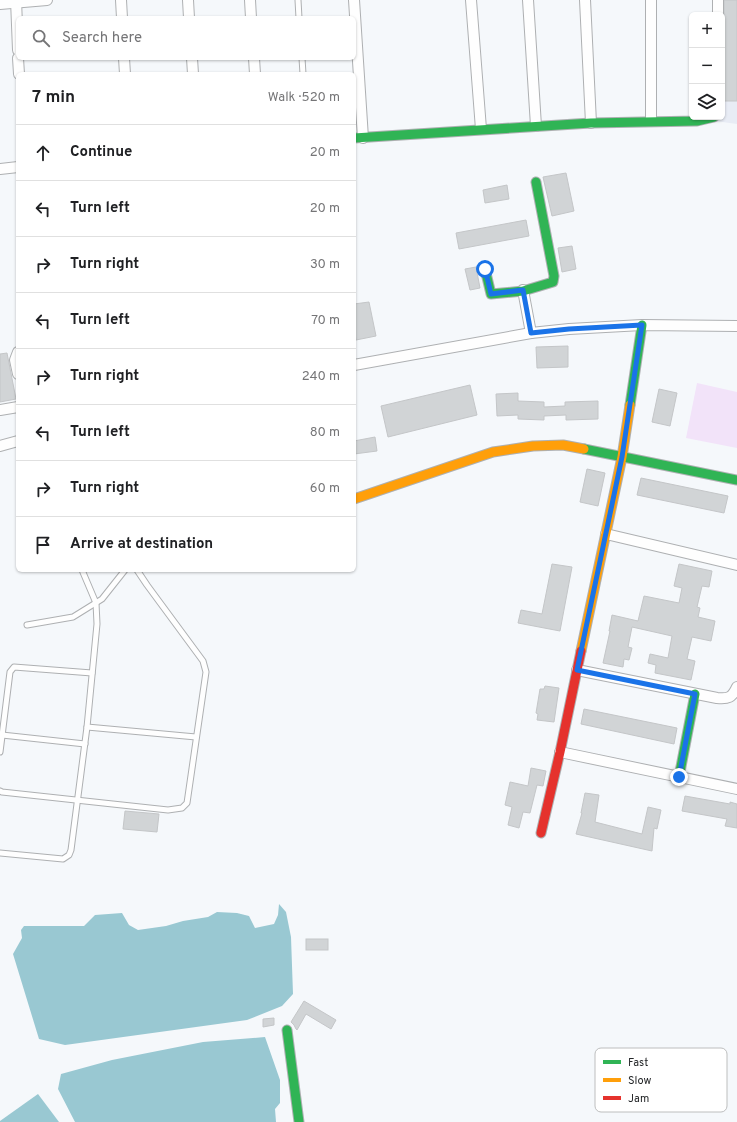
<!DOCTYPE html>
<html lang="en">
<head>
<meta charset="utf-8">
<style>
  body { margin:0; font-family:Overpass,sans-serif; background:#f6f6f6; color:#202124 }
  .controls { position:absolute; right:12px; top:12px; display:grid; overflow:hidden; border-radius:6px; box-shadow:0 1px 3px #0004 }
  .controls button { width:36px; height:36px; display:grid; place-items:center; padding:0; border:0; border-bottom:1px solid #e0e0e0; background:#fff; color:#202124; font:20px sans-serif }
  .stop { position:absolute; width:12px; height:12px; margin:-9px; border:3px solid #1a73e8; border-radius:50%; background:#fff }
  .stop.end { background:#1a73e8; border-color:#fff; box-shadow:0 1px 4px #0008 }
  .list { margin:0; padding:0; list-style:none }
  h2 { display:flex; justify-content:space-between; align-items:center; height:52px; margin:0; padding:0 16px; font-size:17px }
  h2 small { font-size:13px; font-weight:400; color:#757577 }
  .list li { display:grid; grid-template-columns:26px 1fr auto; gap:12px; align-items:center; box-sizing:border-box; height:56px; padding:0 16px; border-top:1px solid #e0e0e0 }
  .list b { display:block; font-size:15px; white-space:nowrap }
  .list em { font-size:13px; font-style:normal; color:#757577 }
  .icon { flex:none; width:22px; height:22px; fill:none; stroke:currentColor; stroke-width:2; stroke-linecap:round; stroke-linejoin:round }
  .map { position:relative; flex:none; width:737px; height:1122px; overflow:hidden }
  .search { position:absolute; background:#fff; box-shadow:0 1px 3px #0004; left:16px; top:16px; width:340px; height:44px; display:flex; align-items:center; gap:10px; box-sizing:border-box; padding:0 14px; border-radius:6px; color:#757577; font-size:15px }
  .panel { position:absolute; background:#fff; box-shadow:0 1px 3px #0004; left:16px; top:72px; width:340px; height:500px; border-radius:6px }
  .map>svg:first-child { display:block }
  .built { fill:#e8ecf5 }
  .green { fill:#f2e3f9 }
  .water { fill:#99c8d2 }
  .building { fill:#d1d4d6; stroke:#c4c6c8 }
  .lines { fill:none; stroke-linecap:round; stroke-linejoin:round }
  .lane-casing { stroke:#aeb0b2; stroke-width:7 }
  .street-casing { stroke:#aeb0b2; stroke-width:12 }
  .fast-casing { stroke:#aeb0b2; stroke-width:11 }
  .slow-casing { stroke:#aeb0b2; stroke-width:11 }
  .jam-casing { stroke:#aeb0b2; stroke-width:11 }
  .lane { stroke:#fefefe; stroke-width:5 }
  .street { stroke:#fefefe; stroke-width:10 }
  .fast { stroke:#30b455; stroke-width:9 }
  .slow { stroke:#ff9f0a; stroke-width:9 }
  .jam { stroke:#e5322d; stroke-width:9 }
  .route { stroke:#1a73e8; stroke-width:5 }
  .key { fill:#fff; stroke:#bdbebe; stroke-width:1 }
  .key-label { font-size:11px; fill:#232527 }
</style>
</head>
<body>
<div class="map">
<svg width="737" height="1122" viewBox="0 0 737 1122">
  <rect width="100%" height="100%" fill="#f5f8fb"/>
  <path class="built" d="M721,0H737V124L715,121L718,117H722L724,96Z"/>
  <path class="green" d="M697,383L737,392V448L686,438Z"/>
  <g class="water">
    <path d="M279,904L286,912L291,937L293,994L282,1006L247,1020L65,1045L39,1039L13,954L22,938L21,930L24,926H84L95,915L122,913L129,925L138,930L166,926L183,921L208,917L217,912L237,913L249,916L255,928L274,924L278,915Z"/>
    <path d="M265,1037L280,1080V1103L275,1109L276,1122H75L58,1089L61,1074L112,1060L203,1042Z"/>
    <path d="M38,1094L59,1122H0V1121Z"/>
  </g>
  <g class="building">
    <path d="M724,0H737V101H724L722,20L724,15Z"/>
    <path d="M566,173L574,211L552,216L543,177Z"/>
    <path d="M507,185L509,199L485,203L483,190Z"/>
    <path d="M526,220L529,236L459,249L456,233Z"/>
    <path d="M572,246L576,269L562,272L558,248Z"/>
    <path d="M476,267L480,288L470,290L465,269Z"/>
    <path d="M369,302L376,336L356,340L354,328V304Z"/>
    <path d="M568,346V367L537,368L536,347Z"/>
    <path d="M7,353L16,399L0,402V354Z"/>
    <path d="M470,385L477,415L388,437L381,406Z"/>
    <path d="M659,389L677,393L670,426L652,422Z"/>
    <path d="M518,393V401L544,402V407L565,406V402L598,401V419L566,420V415L544,416V420L518,419V415L497,416L496,394Z"/>
    <path d="M375,437L377,451L354,454V441Z"/>
    <path d="M587,469L605,473L598,506L580,502Z"/>
    <path d="M641,478L728,496L724,513L637,495Z"/>
    <path d="M552,564L572,567L560,631L518,623L521,610L542,614Z"/>
    <path d="M679,564L712,571L709,587L702,586L697,607L700,608L698,617L715,621L711,641L692,637L687,659L695,661L691,680L655,673L656,665L648,663L650,654L668,658L672,636L632,627L628,647L632,648L629,660L624,659L623,667L603,663L610,631H609L612,615L638,621L644,596L679,603L682,588L674,586Z"/>
    <path d="M545,686L559,688L554,722L537,720L538,714L536,713L540,689H544Z"/>
    <path d="M584,709L677,728L674,744L581,724Z"/>
    <path d="M531,768L546,771L543,786L537,785L530,813L523,812L519,828L508,825L512,807L505,805L510,782L528,786Z"/>
    <path d="M585,793L599,795L595,822L642,834L648,807L661,810L657,829L654,828L652,851L576,834L582,813H581Z"/>
    <path d="M685,796L730,804V802L737,804V828L725,826L727,819L682,811Z"/>
    <path d="M125,811L159,814L157,832L123,829Z"/>
    <rect x="306" y="939" width="22" height="11"/>
    <path d="M304,1001L336,1020L331,1029L306,1014L297,1030L296,1029L294,1025L291,1022Z"/>
    <path d="M274,1018V1025L263,1027V1019Z"/>
  </g>
  <g class="lines">
    <g class="lane-casing">
      <g id="lane">
        <path d="M298,0L299,18"/>
        <path d="M302,58L303,74"/>
        <path d="M27,625L73,617L102,599L125,570"/>
        <path d="M87,727L196,737"/>
        <path d="M2,735L85,744"/>
        <path d="M0,752L10,672L14,667L92,673"/>
        <path d="M0,791L2,792L168,810L182,808L187,803L206,672L203,661L147,585L137,570"/>
        <path d="M0,853L63,859L69,855L71,850L87,727L97,624L96,603L82,570"/>
      </g>
    </g>
    <g class="street-casing">
      <g id="street">
        <path d="M16,0L18,50"/>
        <path d="M121,0L122,18"/>
        <path d="M188,0L189,18"/>
        <path d="M250,0L251,18"/>
        <path d="M354,0L363,138"/>
        <path d="M471,0L481,129"/>
        <path d="M528,0L536,126"/>
        <path d="M585,0L591,123"/>
        <path d="M651,0V121"/>
        <path d="M718,0V15"/>
        <path d="M0,4L47,0"/>
        <path d="M18,58L19,74"/>
        <path d="M124,58L125,74"/>
        <path d="M192,58L193,74"/>
        <path d="M254,58L255,74"/>
        <path d="M0,169L18,167"/>
        <path d="M523,290L531,333"/>
        <path d="M18,352L15,360L18,374"/>
        <path d="M354,365L531,333L569,329L642,325L737,326"/>
        <path d="M0,410L18,407"/>
        <path d="M0,446L18,441"/>
        <path d="M606,534L737,565"/>
        <path d="M577,670L717,698C728,699 732,698 737,687"/>
        <path d="M560,752L737,789"/>
      </g>
    </g>
    <g class="fast-casing">
      <g id="fast">
        <path d="M354,138L591,123L697,121L714,117"/>
        <path d="M485,269L491,294L523,291L553,282L554,276L536,182"/>
        <path d="M630,405L642,325"/>
        <path d="M584,449L737,480"/>
        <path d="M679,777L695,694"/>
        <path d="M287,1030L299,1122"/>
      </g>
    </g>
    <g class="slow-casing">
      <g id="slow">
        <path d="M354,499L493,452L533,446L563,445L584,449"/>
        <path d="M581,651L622,457L630,405"/>
      </g>
    </g>
    <g class="jam-casing">
      <path id="jam" d="M541,833L560,752L581,651"/>
    </g>
    <use href="#lane" class="lane"/>
    <use href="#street" class="street"/>
    <use href="#fast" class="fast"/>
    <use href="#slow" class="slow"/>
    <use href="#jam" class="jam"/>
  </g>
  <g class="lines">
    <path class="route" d="M485,269L491,294L523,290L531,333L569,329L642,325L622,457L577,670L695,694L679,777"/>
  </g>
  <rect x="595" y="1048" width="132" height="64" rx="6" class="key"/>
  <rect x="603" y="1060" width="18" height="4" fill="#30b455"/>
  <rect x="603" y="1078" width="18" height="4" fill="#ff9f0a"/>
  <rect x="603" y="1096" width="18" height="4" fill="#e5322d"/>
  <g class="key-label">
    <text x="628" y="1066">Fast</text>
    <text x="628" y="1084">Slow</text>
    <text x="628" y="1102">Jam</text>
  </g>
</svg>
<div class="controls">
<button>+</button>
<button>−</button>
<button><svg class="icon" aria-label="layers" viewBox="0 0 24 24"><path d="M12 4l9 5-9 5-9-5zM3 14l9 5 9-5"/></svg></button>
</div>
<div class="stop" style="left:485px;top:269px"></div>
<div class="stop end" style="left:679px;top:777px"></div>
<div class="search"><svg class="icon" aria-label="search" viewBox="0 0 24 24"><circle cx="10" cy="10" r="6"/><path d="M15 15l6 6"/></svg>Search here</div>
<section class="panel">
<h2>7 min<small>Walk · 520 m</small></h2>
<ul class="list">
<li><svg class="icon" aria-label="ahead" viewBox="0 0 24 24"><path d="M12 20V5M6 11l6-6 6 6"/></svg><div><b>Continue</b></div><em>20 m</em></li>
<li><svg class="icon" aria-label="left" viewBox="0 0 24 24"><path d="M17 20v-9H6M10 6l-5 5 5 5"/></svg><div><b>Turn left</b></div><em>20 m</em></li>
<li><svg class="icon" aria-label="right" viewBox="0 0 24 24"><path d="M7 20v-9h11M14 6l5 5-5 5"/></svg><div><b>Turn right</b></div><em>30 m</em></li>
<li><svg class="icon" aria-label="left" viewBox="0 0 24 24"><path d="M17 20v-9H6M10 6l-5 5 5 5"/></svg><div><b>Turn left</b></div><em>70 m</em></li>
<li><svg class="icon" aria-label="right" viewBox="0 0 24 24"><path d="M7 20v-9h11M14 6l5 5-5 5"/></svg><div><b>Turn right</b></div><em>240 m</em></li>
<li><svg class="icon" aria-label="left" viewBox="0 0 24 24"><path d="M17 20v-9H6M10 6l-5 5 5 5"/></svg><div><b>Turn left</b></div><em>80 m</em></li>
<li><svg class="icon" aria-label="right" viewBox="0 0 24 24"><path d="M7 20v-9h11M14 6l5 5-5 5"/></svg><div><b>Turn right</b></div><em>60 m</em></li>
<li><svg class="icon" aria-label="arrive" viewBox="0 0 24 24"><path d="M6 21V4h12l-3 4 3 4H6"/></svg><div><b>Arrive at destination</b></div></li>
</ul>
</section>
</div>
</body>
</html>
